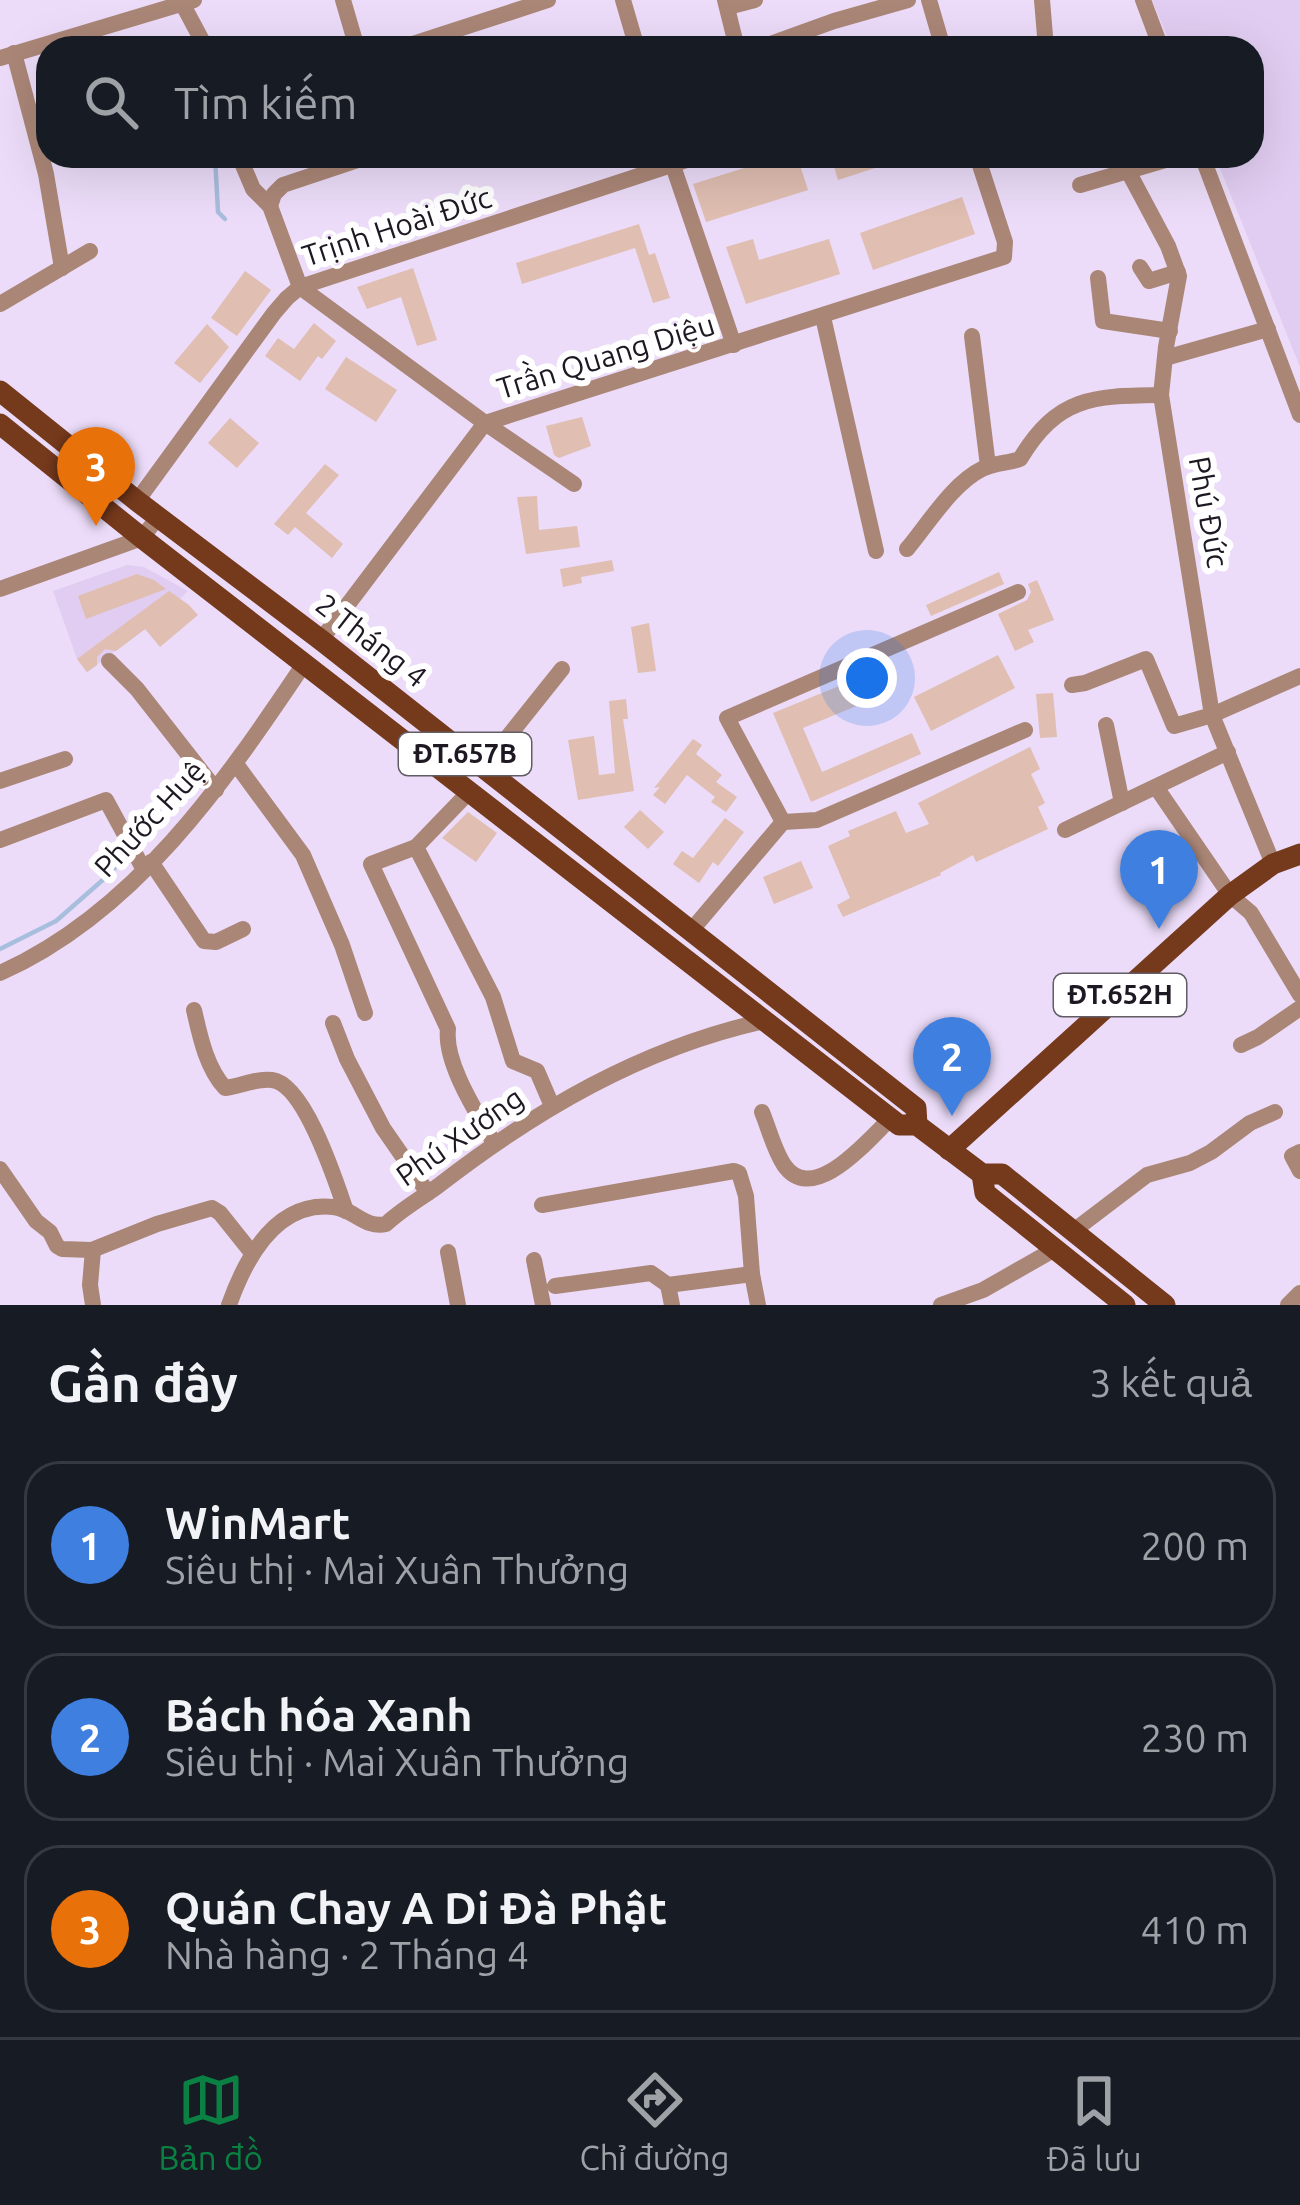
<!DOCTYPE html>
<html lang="vi">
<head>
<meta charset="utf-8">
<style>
  body { margin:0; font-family:Ubuntu,sans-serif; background:#242831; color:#f1f3f6 }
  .you { position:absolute; left:867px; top:678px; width:42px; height:42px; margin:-30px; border:9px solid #fff; border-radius:50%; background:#1a73e8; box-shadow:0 0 0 18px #1a73e833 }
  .badge { display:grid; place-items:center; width:78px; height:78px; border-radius:50%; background:#0b8043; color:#fff; font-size:39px; font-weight:700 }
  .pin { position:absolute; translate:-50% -99px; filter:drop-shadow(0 3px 6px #0008) }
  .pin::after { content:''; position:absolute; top:63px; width:42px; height:36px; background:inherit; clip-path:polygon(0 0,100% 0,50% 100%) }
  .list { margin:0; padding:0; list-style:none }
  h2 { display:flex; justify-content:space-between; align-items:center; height:156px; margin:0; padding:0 48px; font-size:51px }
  h2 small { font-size:39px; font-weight:400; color:#9ea1a6 }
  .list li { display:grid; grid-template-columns:78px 1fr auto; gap:36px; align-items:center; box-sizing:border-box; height:168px; margin:0 24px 24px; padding:0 24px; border:3px solid #363941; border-radius:36px }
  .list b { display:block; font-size:45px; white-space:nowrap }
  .list p { margin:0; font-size:39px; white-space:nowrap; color:#9ea1a6 }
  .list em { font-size:39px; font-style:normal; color:#9ea1a6 }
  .icon { flex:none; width:66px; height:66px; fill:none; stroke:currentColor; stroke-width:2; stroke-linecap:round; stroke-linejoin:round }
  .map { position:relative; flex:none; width:1300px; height:1305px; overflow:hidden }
  .search { position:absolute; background:#171b24; box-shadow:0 12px 48px #0002; left:36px; right:36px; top:36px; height:132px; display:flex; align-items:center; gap:30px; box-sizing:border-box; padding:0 42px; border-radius:36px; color:#9ea1a6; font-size:45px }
  .sheet { height:732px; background:#171b24 }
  nav { display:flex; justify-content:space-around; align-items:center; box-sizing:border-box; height:168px; border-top:3px solid #363941; background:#171b24; font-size:33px; color:#9ea1a6 }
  nav a { display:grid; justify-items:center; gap:6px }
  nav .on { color:#0b8043 }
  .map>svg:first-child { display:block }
  .built { fill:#e1cdf1 }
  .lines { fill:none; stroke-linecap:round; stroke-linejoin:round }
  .stream { stroke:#a8bedd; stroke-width:4.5 }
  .building { fill:#e0beb2 }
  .minor { stroke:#aa8677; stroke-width:16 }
  .major { stroke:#75391c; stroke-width:21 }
  .labels { text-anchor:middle; stroke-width:12; stroke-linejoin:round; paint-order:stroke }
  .shield { fill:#fff; stroke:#625d65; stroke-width:3 }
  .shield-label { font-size:27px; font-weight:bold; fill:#1e1823 }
  .street-label { font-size:30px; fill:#1e1823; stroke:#fff }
</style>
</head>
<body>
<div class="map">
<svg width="1300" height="1305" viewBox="0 0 1300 1305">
  <rect width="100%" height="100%" fill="#ecdcf9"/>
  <g class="built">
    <path d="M1152,0H1300V367L1215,156H1252V48H1172Z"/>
    <path d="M127,565L144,567L188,591L163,616L87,672L77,659L53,591Z"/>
  </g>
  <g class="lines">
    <g class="stream">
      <path d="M215,156L218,212L225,219"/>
      <path d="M0,949L56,921L105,878L193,787"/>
    </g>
  </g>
  <g class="building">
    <path d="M782,156H797L808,190L706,222L693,184Z"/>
    <path d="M831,156H906V158L838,180Z"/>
    <path d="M962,197L975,234L873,270L860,233Z"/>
    <path d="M639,224L649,255L655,253L670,298L653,303L635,248L522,284L516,263Z"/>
    <path d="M753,239L759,260L829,239L840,274L746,304L726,247Z"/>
    <path d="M413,268L437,340L417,346L401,297L367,309L357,287Z"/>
    <path d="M245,271L271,290L237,336L211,318Z"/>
    <path d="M314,323L336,341L322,359L318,356L300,381L265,356L278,338L294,349Z"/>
    <path d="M207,324L229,347L200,383L174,363Z"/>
    <path d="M346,357L397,390L376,422L325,389Z"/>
    <path d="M582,417L591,446L559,458L554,455L546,426Z"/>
    <path d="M230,418L259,443L237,468L208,443Z"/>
    <path d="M325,464L339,475L306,513L343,544L332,558L295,527L288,535L274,524Z"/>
    <path d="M537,496L539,530L577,526L580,547L526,554L517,497Z"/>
    <path d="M612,560L614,571L581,577L582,583L563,587L560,569Z"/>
    <path d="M999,572L1004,584L931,616L926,605Z"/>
    <path d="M137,574L154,580L166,589L86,619L78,596Z"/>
    <path d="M1037,580L1054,620L1028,630L1034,642L1015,651L998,614L1027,600L1031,592L1028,584Z"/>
    <path d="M169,591L189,605L198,615L160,647L145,629L116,651L105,649L97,657V665L87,672L77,659Z"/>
    <path d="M649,623L656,671L638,673L631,627Z"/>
    <path d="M998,655L1015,688L931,731L914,697Z"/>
    <path d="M883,668L893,691L803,728L822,772L912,733L921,754L811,802L773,713Z"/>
    <path d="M1053,693L1057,737L1040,738L1036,694Z"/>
    <path d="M626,699L628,719H623L634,791L578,800L568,740L594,736L599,775L615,773L609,701Z"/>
    <path d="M693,739L702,745L696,754L722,775L716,782L737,797L726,812L711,802L715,797L687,775L665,804L653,795L660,787L654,788Z"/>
    <path d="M1030,747L1040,769L1031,774L1045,803L1038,807L1048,829L976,862L973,855L940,873L941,875L843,917L837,905L850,898L828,846L850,836L848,831L896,811L906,833L929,824L918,803Z"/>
    <path d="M640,810L664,832L648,849L624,827Z"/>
    <path d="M468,812L497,833L476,862L442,838Z"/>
    <path d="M725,818L744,832L718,866L713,862L699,883L673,864L682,851L693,858Z"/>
    <path d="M801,861L813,888L774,904L763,877Z"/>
  </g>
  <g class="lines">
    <g class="minor">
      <path d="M343,0L357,48"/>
      <path d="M623,0L637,48"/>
      <path d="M725,0L737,48"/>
      <path d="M929,0L943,48"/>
      <path d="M1042,0L1046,48"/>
      <path d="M1143,0L1161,48"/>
      <path d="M182,3L206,48"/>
      <path d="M728,7L755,0"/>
      <path d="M400,48L548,0"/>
      <path d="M759,48L834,21L908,0"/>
      <path d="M14,53L46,174L62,268"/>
      <path d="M0,58L194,0"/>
      <path d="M239,156L253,189L270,206L300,287L485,423L574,484"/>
      <path d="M1202,156L1300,415"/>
      <path d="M670,157L734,345"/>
      <path d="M1128,171L1168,246L1179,276L1166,347L1161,395L1212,715L1273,864"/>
      <path d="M1080,185L1179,156"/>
      <path d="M270,206L274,194L283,185L370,156"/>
      <path d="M1140,267L1149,281L1178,272"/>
      <path d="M1098,278L1103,321L1170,331"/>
      <path d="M0,304L90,251"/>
      <path d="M823,317L876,551"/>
      <path d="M972,336L988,466"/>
      <path d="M1165,358L1268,329"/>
      <path d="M137,501L274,313L287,298L300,287L699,156"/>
      <path d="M907,549C928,524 953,483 982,469C994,463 1008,463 1020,459C1058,396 1093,396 1161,395"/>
      <path d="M0,589L142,538L158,517"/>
      <path d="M321,640L485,423L1004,257L1005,242L977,156"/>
      <path d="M109,661L137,689L216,790"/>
      <path d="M1072,685L1085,683L1146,659L1174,726L1212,715L1300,676"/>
      <path d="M1106,725L1122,803"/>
      <path d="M236,764L303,855L342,945L365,1013"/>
      <path d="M483,768L562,669"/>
      <path d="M0,781L65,759"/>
      <path d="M1156,787L1230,895L1251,913L1300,995"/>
      <path d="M470,791L416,847L371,864L448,1029C444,1063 477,1113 494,1143"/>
      <path d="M783,822L817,820L1025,730"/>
      <path d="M1065,830L1228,752"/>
      <path d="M0,840L106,800L144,870"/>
      <path d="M416,847L493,997L513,1061L537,1071L552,1106"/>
      <path d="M151,862L204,941L216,942L243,929"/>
      <path d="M690,932L783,822L727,718L1018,592"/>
      <path d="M0,973C135,913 224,783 304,664"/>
      <path d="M194,1010C200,1036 206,1067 225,1088C241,1086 257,1078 272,1080C305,1084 336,1182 346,1211"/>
      <path d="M333,1023L347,1059L383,1128L428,1193"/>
      <path d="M1241,1045L1258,1037L1300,1008"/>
      <path d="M762,1112C769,1129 774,1150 784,1165C813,1207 868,1140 890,1119"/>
      <path d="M1300,1152L1292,1156L1300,1171"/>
      <path d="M0,1169L36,1221L50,1232L57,1246L62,1249L92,1250L157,1224L212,1208L220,1213L252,1253"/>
      <path d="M542,1205L734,1171L739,1173L746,1196L752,1274L758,1305"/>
      <path d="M1072,1232L1147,1175L1190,1163L1211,1152L1250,1123L1275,1112"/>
      <path d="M93,1250L90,1285L93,1305"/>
      <path d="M448,1252L458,1305"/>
      <path d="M534,1260L543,1305"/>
      <path d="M555,1286L651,1273L668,1285"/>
      <path d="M229,1305C245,1260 275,1201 333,1207C354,1209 365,1229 386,1224C402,1209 420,1199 438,1186C536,1110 642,1048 764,1021"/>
      <path d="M672,1305L668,1285L752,1274"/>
      <path d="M941,1305L983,1290L1055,1249"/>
      <path d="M1288,1305L1300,1293"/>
    </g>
    <g class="major">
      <path d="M0,391L137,501L321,640L916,1108L917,1125"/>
      <path d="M0,424L142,538L899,1125H917L982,1174H1002L1165,1305"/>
      <path d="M949,1150L1230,895L1273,864L1300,854"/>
      <path d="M982,1174L985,1193L1125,1305"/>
    </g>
  </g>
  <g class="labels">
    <g class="shield">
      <rect x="399" y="733" width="132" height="42" rx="9"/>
      <rect x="1054" y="974" width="132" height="42" rx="9"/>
    </g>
    <g class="shield-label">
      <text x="465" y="763">ĐT.657B</text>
      <text x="1120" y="1004">ĐT.652H</text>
    </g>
    <g class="street-label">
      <text transform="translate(397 227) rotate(-18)" y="10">Trịnh Hoài Đức</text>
      <text transform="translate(606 357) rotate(-17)" y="10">Trần Quang Diệu</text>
      <text transform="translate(1208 512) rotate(80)" y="10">Phú Đức</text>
      <text transform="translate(371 641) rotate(38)" y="10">2 Tháng 4</text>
      <text transform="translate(150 819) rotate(-47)" y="10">Phước Huệ</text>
      <text transform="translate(460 1137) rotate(-35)" y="10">Phú Xương</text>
    </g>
  </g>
</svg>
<div class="you"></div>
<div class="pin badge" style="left:1159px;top:929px;background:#3f7fe0">1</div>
<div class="pin badge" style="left:952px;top:1116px;background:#3f7fe0">2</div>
<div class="pin badge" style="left:96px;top:526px;background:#e8710a">3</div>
<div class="search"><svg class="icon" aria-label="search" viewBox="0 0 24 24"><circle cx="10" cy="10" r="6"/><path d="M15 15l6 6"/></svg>Tìm kiếm</div>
</div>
<section class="sheet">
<h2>Gần đây<small>3 kết quả</small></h2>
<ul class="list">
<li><span class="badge" style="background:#3f7fe0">1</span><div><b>WinMart</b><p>Siêu thị · Mai Xuân Thưởng</p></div><em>200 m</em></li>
<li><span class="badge" style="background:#3f7fe0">2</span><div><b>Bách hóa Xanh</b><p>Siêu thị · Mai Xuân Thưởng</p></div><em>230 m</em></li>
<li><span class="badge" style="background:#e8710a">3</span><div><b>Quán Chay A Di Đà Phật</b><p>Nhà hàng · 2 Tháng 4</p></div><em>410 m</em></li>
</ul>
</section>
<nav>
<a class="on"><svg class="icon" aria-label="map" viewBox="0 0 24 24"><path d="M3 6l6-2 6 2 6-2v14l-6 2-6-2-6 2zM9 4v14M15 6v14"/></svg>Bản đồ</a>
<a><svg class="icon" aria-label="directions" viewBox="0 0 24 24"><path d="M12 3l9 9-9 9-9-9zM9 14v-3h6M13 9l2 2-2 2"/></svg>Chỉ đường</a>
<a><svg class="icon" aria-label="saved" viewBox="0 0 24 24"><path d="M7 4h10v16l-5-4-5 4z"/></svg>Đã lưu</a>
</nav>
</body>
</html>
